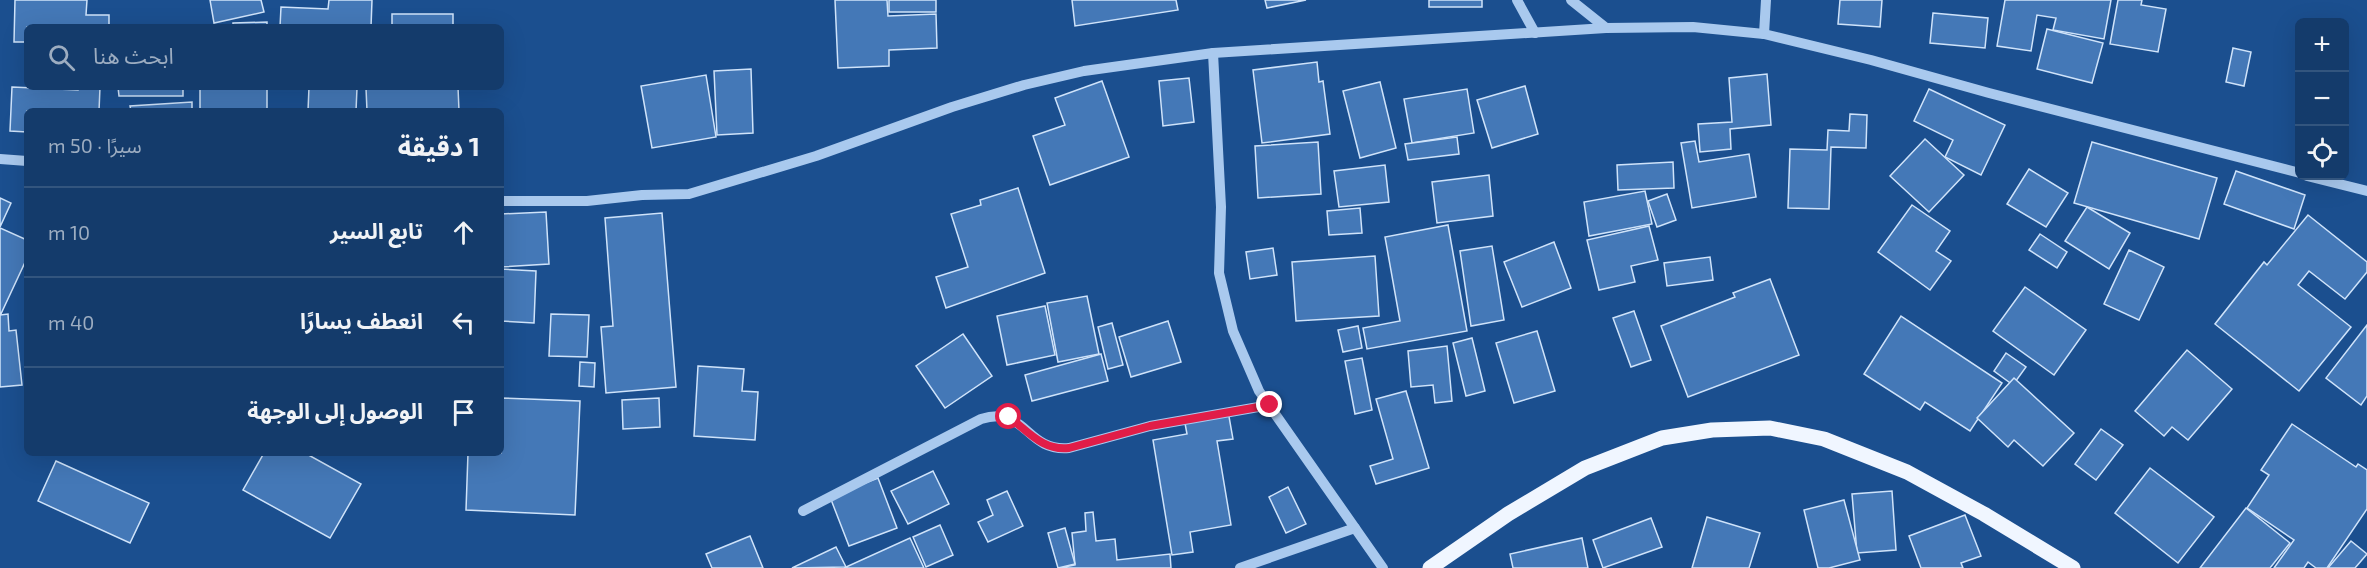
<!DOCTYPE html>
<html lang="ar">
<head>
<meta charset="utf-8">
<style>
  body { margin:0; font-family:"Exo 2","Noto Sans Arabic",sans-serif; background:#214673; color:#f1f3f6; direction:rtl }
  .controls { position:absolute; right:18px; top:18px; display:grid; overflow:hidden; border-radius:9px; box-shadow:0 6px 24px #0002 }
  .controls button { width:54px; height:54px; display:grid; place-items:center; padding:0; border:0; border-bottom:2px solid #33557e; background:#143b6b; color:#f1f3f6; font:30px sans-serif }
  .stop { position:absolute; width:18px; height:18px; margin:-14px; border:4px solid #e11d48; border-radius:50%; background:#fff }
  .stop.end { background:#e11d48; border-color:#fff; box-shadow:0 2px 6px #0008 }
  .list { margin:0; padding:0; list-style:none }
  h2 { display:flex; justify-content:space-between; align-items:center; height:78px; margin:0; padding:0 24px; font-size:26px }
  h2 small { font-size:20px; font-weight:400; color:#9dadc1 }
  .list li { display:grid; grid-template-columns:39px 1fr auto; gap:18px; align-items:center; box-sizing:border-box; height:90px; padding:0 24px; border-top:2px solid #33557e }
  .list b { display:block; font-size:22px; white-space:nowrap }
  .list em { font-size:20px; font-style:normal; color:#9dadc1 }
  .icon { flex:none; width:33px; height:33px; fill:none; stroke:currentColor; stroke-width:2; stroke-linecap:round; stroke-linejoin:round }
  .map { position:relative; flex:none; width:2367px; height:568px; overflow:hidden; direction:ltr }
  .search { position:absolute; background:#143b6b; box-shadow:0 6px 24px #0002; left:24px; top:24px; width:480px; height:66px; display:flex; align-items:center; gap:15px; box-sizing:border-box; padding:0 21px; border-radius:9px; color:#9dadc1; font-size:22px }
  .panel { position:absolute; background:#143b6b; box-shadow:0 6px 24px #0002; left:24px; top:108px; width:480px; height:348px; border-radius:9px; direction:rtl }
  .map>svg:first-child { display:block }
  .building { fill:#4478b7; stroke:#cfe3fa; stroke-width:1.5 }
  .lines { fill:none; stroke-linecap:round; stroke-linejoin:round }
  .minor { stroke:#a9c9ee; stroke-width:10 }
  .major { stroke:#f0f6ff; stroke-width:15 }
  .route { stroke:#e11d48; stroke-width:8 }
</style>
</head>
<body>
<div class="map">
<svg width="2367" height="568" viewBox="0 0 2367 568">
  <rect width="100%" height="100%" fill="#1b4f8f"/>
  <g class="building">
    <path d="M15,0H87L86,15H109V27H27V42H14Z"/>
    <path d="M210,0H261L264,12L214,23Z"/>
    <path d="M329,0H372L371,27H280L281,7L328,9Z"/>
    <path d="M835,0H887L888,16L936,14L937,48L889,50V66L838,68Z"/>
    <rect x="889" y="0" width="47" height="12"/>
    <path d="M1072,0H1176L1178,10L1075,26Z"/>
    <path d="M1265,0H1306L1267,8Z"/>
    <rect x="1429" y="0" width="53" height="7"/>
    <path d="M1840,0H1882L1880,27L1838,24Z"/>
    <path d="M2005,0H2111L2104,39L2053,30L2056,18L2037,15L2031,51L1997,46Z"/>
    <path d="M2118,0H2142L2141,5L2166,9L2158,52L2110,44Z"/>
    <path d="M1933,13L1988,18L1985,48L1930,43Z"/>
    <rect x="392" y="14" width="61" height="13"/>
    <path d="M267,22V27H233V23Z"/>
    <path d="M2047,29L2103,43L2092,83L2037,69Z"/>
    <path d="M2233,48L2251,52L2244,86L2226,82Z"/>
    <path d="M1317,62L1319,82L1323,81L1330,134L1262,143L1253,70Z"/>
    <path d="M751,69L753,133L717,135L714,71Z"/>
    <path d="M1767,74L1771,125L1730,129L1731,149L1700,152L1698,124L1732,122L1729,78Z"/>
    <path d="M706,75L716,137L652,148L641,86Z"/>
    <path d="M1189,78L1194,122L1163,126L1159,81Z"/>
    <path d="M1102,81L1129,157L1050,185L1033,136L1065,125L1055,98Z"/>
    <path d="M1380,82L1396,148L1360,158L1343,91Z"/>
    <path d="M1525,86L1538,134L1492,148L1477,100Z"/>
    <path d="M12,87L78,90V87H100L99,111H27V132L10,131Z"/>
    <path d="M118,87H183V96H119Z"/>
    <rect x="200" y="87" width="67" height="24"/>
    <path d="M309,87H368L357,88L356,111H308Z"/>
    <path d="M458,87L459,111H367L366,88Z"/>
    <path d="M1467,89L1474,133L1412,143L1404,99Z"/>
    <path d="M1929,89L2005,125L1981,175L1945,157L1953,140L1914,121Z"/>
    <path d="M192,102V111H131L130,106Z"/>
    <path d="M1850,114L1867,115L1866,148L1831,147L1829,209L1788,208L1790,149L1827,150L1828,130L1849,131Z"/>
    <path d="M1457,137L1459,154L1408,160L1405,144Z"/>
    <path d="M1925,139L1964,175L1929,212L1890,176Z"/>
    <path d="M1695,141L1699,162L1749,154L1756,197L1692,208L1681,143Z"/>
    <path d="M1318,142L1321,194L1258,198L1255,146Z"/>
    <path d="M2092,142L2217,178L2199,239L2074,203Z"/>
    <path d="M1673,162L1674,188L1618,190L1617,165Z"/>
    <path d="M1385,165L1389,202L1339,207L1334,171Z"/>
    <path d="M2029,169L2068,193L2046,227L2007,204Z"/>
    <path d="M2236,171L2305,195L2294,229L2224,204Z"/>
    <path d="M1489,175L1493,216L1437,223L1432,182Z"/>
    <path d="M1018,188L1045,273L946,308L936,277L968,267L951,214L981,205L980,200Z"/>
    <path d="M1645,191L1652,224L1589,236L1584,202Z"/>
    <path d="M1667,194L1676,220L1657,227L1648,201Z"/>
    <path d="M0,198L11,203L0,227Z"/>
    <path d="M1912,205L1950,231L1936,251L1951,261L1930,290L1878,252Z"/>
    <path d="M2087,207L2130,233L2109,269L2065,241Z"/>
    <path d="M1360,208L1362,233L1329,235L1327,211Z"/>
    <path d="M546,212L549,264L501,267V214Z"/>
    <path d="M662,213L676,387L606,393L601,327L613,326L605,218Z"/>
    <path d="M2308,215L2367,262V272L2345,299L2309,271L2298,285L2351,327L2299,391L2215,324L2264,262L2267,265Z"/>
    <path d="M1448,225L1467,331L1367,349L1363,328L1400,321L1385,237Z"/>
    <path d="M1649,226L1658,260L1631,266L1635,282L1599,290L1587,240Z"/>
    <path d="M0,228L27,240V258L0,316Z"/>
    <path d="M2040,234L2067,252L2057,268L2029,250Z"/>
    <path d="M1554,242L1571,288L1522,307L1504,262Z"/>
    <path d="M1492,246L1504,320L1471,326L1460,251Z"/>
    <path d="M1273,248L1277,275L1250,279L1246,252Z"/>
    <path d="M2129,250L2164,267L2139,320L2104,304Z"/>
    <path d="M1375,256L1379,316L1296,321L1292,262Z"/>
    <path d="M1710,257L1713,280L1667,286L1664,263Z"/>
    <path d="M501,269L536,271L534,323L501,321Z"/>
    <path d="M1770,279L1799,355L1688,397L1661,326L1735,297L1733,293Z"/>
    <path d="M2025,287L2086,330L2054,375L1993,331Z"/>
    <path d="M1087,296L1099,354L1058,362L1047,303Z"/>
    <path d="M1045,306L1055,355L1007,365L997,316Z"/>
    <path d="M1634,311L1651,360L1631,367L1613,318Z"/>
    <path d="M8,314L9,331L16,330L22,385L0,387V315Z"/>
    <path d="M551,314L589,315L587,357L549,356Z"/>
    <path d="M1901,316L2002,383L1970,431L1925,402L1920,410L1864,374Z"/>
    <path d="M1168,321L1181,362L1131,377L1119,337Z"/>
    <path d="M1112,323L1123,365L1108,369L1098,327Z"/>
    <path d="M2367,325V396L2361,405L2326,378Z"/>
    <path d="M1358,326L1362,348L1343,352L1338,330Z"/>
    <path d="M1537,331L1555,391L1514,403L1496,343Z"/>
    <path d="M963,334L992,376L945,408L916,366Z"/>
    <path d="M1472,338L1485,391L1466,396L1453,343Z"/>
    <path d="M1447,346L1452,401L1435,403L1433,385L1411,387L1408,351Z"/>
    <path d="M2187,350L2232,389L2188,440L2172,427L2164,436L2135,411Z"/>
    <path d="M2006,353L2026,367L2013,385L1994,371Z"/>
    <path d="M1101,354L1108,381L1032,401L1025,375Z"/>
    <path d="M1362,358L1372,410L1355,414L1345,361Z"/>
    <path d="M580,362L595,363L594,387L579,386Z"/>
    <path d="M698,366L744,369L742,391L758,392L755,440L694,436Z"/>
    <path d="M2014,378L2074,433L2043,466L2014,440L2008,447L1977,418Z"/>
    <path d="M1406,391L1429,468L1376,484L1370,466L1393,459L1376,399Z"/>
    <path d="M501,398L580,401L575,515L466,510L468,453H501Z"/>
    <path d="M659,398L660,427L623,429L622,400Z"/>
    <path d="M1228,411L1233,439L1217,441L1231,525L1190,532L1193,552L1172,555L1153,440L1187,434L1184,418Z"/>
    <path d="M2292,424L2356,467L2358,464L2367,470V509L2327,568H2316L2308,562L2304,568H2274L2294,540L2247,508L2269,475L2261,470Z"/>
    <path d="M2101,429L2123,445L2096,480L2075,464Z"/>
    <path d="M264,453H305L361,484L330,538L243,490Z"/>
    <path d="M56,461L149,503L130,543L38,501Z"/>
    <path d="M2150,468L2214,517L2178,563L2115,513Z"/>
    <path d="M933,471L949,504L908,524L891,491Z"/>
    <path d="M878,478L897,528L849,546L830,497Z"/>
    <path d="M1288,487L1306,524L1286,533L1269,497Z"/>
    <path d="M1007,491L1023,526L988,542L978,522L993,515L987,500Z"/>
    <path d="M1892,491L1896,550L1857,553L1852,494Z"/>
    <path d="M1844,500L1860,560L1829,568H1818L1804,510Z"/>
    <path d="M2246,508L2290,543L2270,568H2200Z"/>
    <path d="M1093,512L1096,541L1115,539L1117,560L1170,554L1171,568H1059L1075,565L1072,533L1086,531L1085,513Z"/>
    <path d="M1965,515L1981,556L1961,563L1963,568H1921L1909,536Z"/>
    <path d="M1707,517L1760,533L1749,568H1692Z"/>
    <path d="M1651,518L1662,547L1603,568L1593,540Z"/>
    <path d="M940,525L953,555L926,567L913,537Z"/>
    <path d="M1065,528L1075,564L1058,568L1048,533Z"/>
    <path d="M750,536L763,568H712L706,554Z"/>
    <path d="M910,538L924,568H844Z"/>
    <path d="M1582,538L1588,568H1513L1510,554Z"/>
    <path d="M2351,541L2367,554L2355,568H2328Z"/>
    <path d="M836,547L846,567L792,568Z"/>
  </g>
  <g class="lines">
    <g class="minor">
      <path d="M1517,0L1535,33"/>
      <path d="M1571,0L1606,28"/>
      <path d="M1764,34L1766,0"/>
      <path d="M1213,53L1221,207L1219,273L1233,331L1259,391L1383,568"/>
      <path d="M0,159L27,161"/>
      <path d="M2307,176L2367,191"/>
      <path d="M501,201H587L642,195L689,194L816,156L952,107L1024,85L1084,71L1213,53L1606,28L1693,27L1764,34L1871,60L1989,93L2300,173"/>
      <path d="M803,511L981,419C1026,404 1025,452 1069,448L1150,426L1270,405"/>
      <path d="M1240,568L1355,528"/>
    </g>
    <path class="major" d="M1430,568L1508,514L1585,468L1662,438L1712,430L1770,428L1824,439L1907,472L1984,514L2073,568"/>
  </g>
  <g class="lines">
    <path class="route" d="M1009,417C1029,432 1043,451 1069,448L1150,426L1270,405"/>
  </g>
</svg>
<div class="controls">
<button>+</button>
<button>−</button>
<button><svg class="icon" aria-label="locate" viewBox="0 0 24 24"><circle cx="12" cy="12" r="6"/><path d="M12 2v4M12 18v4M2 12h4M18 12h4"/></svg></button>
</div>
<div class="stop" style="left:1009px;top:417px"></div>
<div class="stop end" style="left:1270px;top:405px"></div>
<div class="search"><svg class="icon" aria-label="search" viewBox="0 0 24 24"><circle cx="10" cy="10" r="6"/><path d="M15 15l6 6"/></svg>ابحث هنا</div>
<section class="panel">
<h2>1 دقيقة<small>سيرًا · 50 m</small></h2>
<ul class="list">
<li><svg class="icon" aria-label="ahead" viewBox="0 0 24 24"><path d="M12 20V5M6 11l6-6 6 6"/></svg><div><b>تابع السير</b></div><em>10 m</em></li>
<li><svg class="icon" aria-label="left" viewBox="0 0 24 24"><path d="M17 20v-9H6M10 6l-5 5 5 5"/></svg><div><b>انعطف يسارًا</b></div><em>40 m</em></li>
<li><svg class="icon" aria-label="arrive" viewBox="0 0 24 24"><path d="M6 21V4h12l-3 4 3 4H6"/></svg><div><b>الوصول إلى الوجهة</b></div></li>
</ul>
</section>
</div>
</body>
</html>
